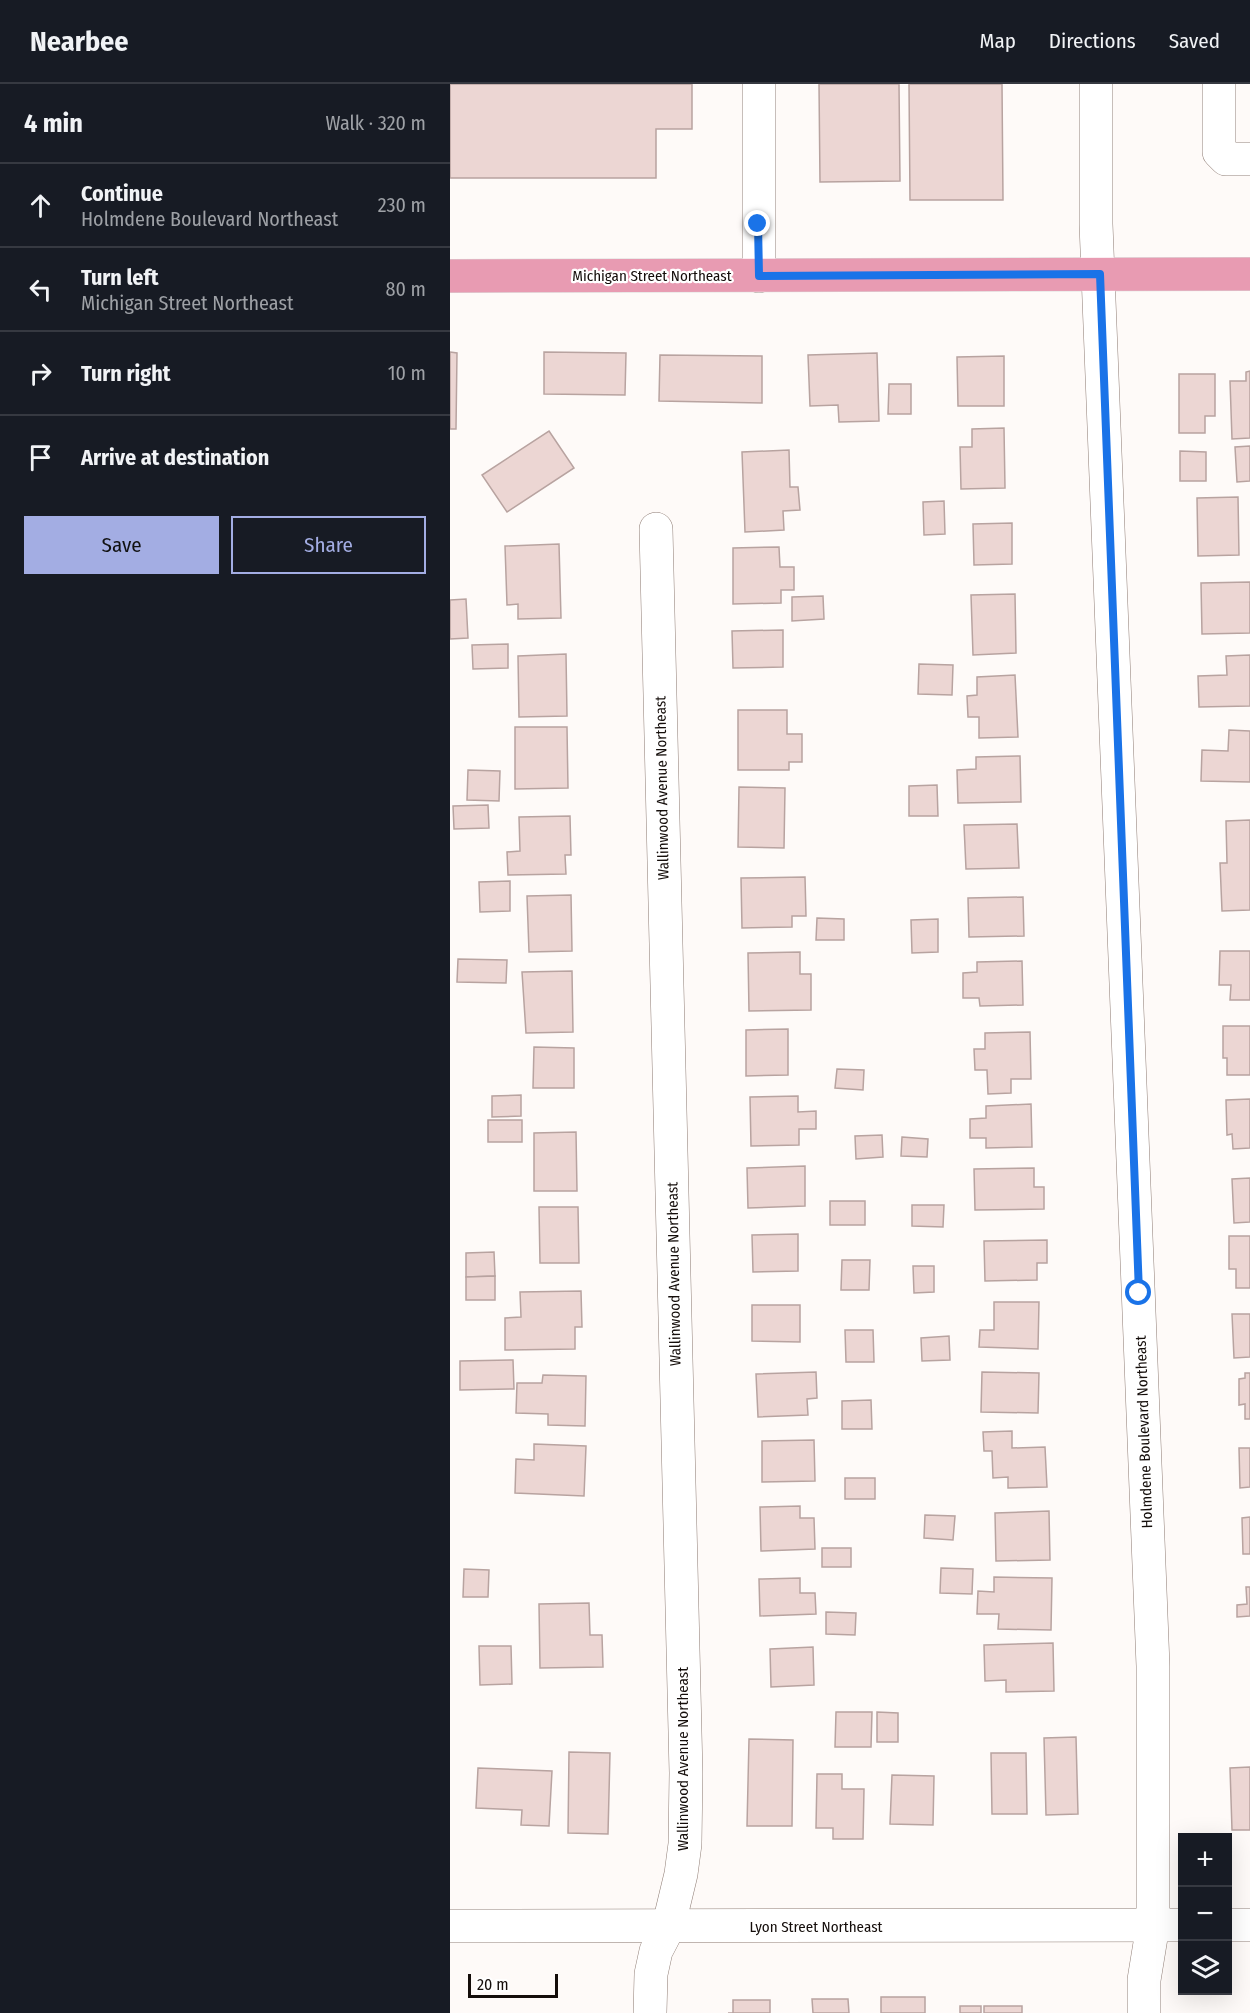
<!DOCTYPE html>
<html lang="en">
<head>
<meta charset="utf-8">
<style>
  body { margin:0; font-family:"Fira Sans Condensed",sans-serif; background:#242831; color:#f1f3f6 }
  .controls { position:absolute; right:18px; bottom:18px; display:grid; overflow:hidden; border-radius:0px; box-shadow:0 6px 24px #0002 }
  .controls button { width:54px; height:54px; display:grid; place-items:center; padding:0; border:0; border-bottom:2px solid #363941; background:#171b24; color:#f1f3f6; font:30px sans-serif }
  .scale { position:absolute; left:18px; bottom:15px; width:90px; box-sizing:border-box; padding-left:6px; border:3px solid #140d0a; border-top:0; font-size:16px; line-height:21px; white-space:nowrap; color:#140d0a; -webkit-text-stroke:4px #fff; paint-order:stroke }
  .stop { position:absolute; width:18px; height:18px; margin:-14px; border:4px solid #1a73e8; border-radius:50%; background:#fff }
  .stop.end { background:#1a73e8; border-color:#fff; box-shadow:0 2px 6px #0008 }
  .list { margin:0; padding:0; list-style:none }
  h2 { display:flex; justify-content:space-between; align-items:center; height:78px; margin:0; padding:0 24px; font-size:26px }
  h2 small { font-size:20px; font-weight:400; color:#9ea1a6 }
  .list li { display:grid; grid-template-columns:39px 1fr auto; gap:18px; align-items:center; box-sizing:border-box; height:84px; padding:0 24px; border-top:2px solid #363941 }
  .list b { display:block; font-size:22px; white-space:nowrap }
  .list p { margin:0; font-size:20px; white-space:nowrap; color:#9ea1a6 }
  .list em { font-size:20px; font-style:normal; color:#9ea1a6 }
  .actions { display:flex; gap:12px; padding:18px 24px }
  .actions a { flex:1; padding:14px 0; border:2px solid #a3ade3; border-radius:0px; text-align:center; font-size:21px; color:#a3ade3 }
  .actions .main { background:#a3ade3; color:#111 }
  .icon { flex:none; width:33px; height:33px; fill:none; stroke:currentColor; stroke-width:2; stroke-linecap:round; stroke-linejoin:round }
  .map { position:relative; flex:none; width:800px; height:1929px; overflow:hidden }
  header { display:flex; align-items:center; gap:36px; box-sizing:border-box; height:84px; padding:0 30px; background:#171b24; border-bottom:2px solid #363941 }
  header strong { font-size:28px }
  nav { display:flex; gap:33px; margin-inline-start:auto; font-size:21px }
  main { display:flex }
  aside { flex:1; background:#171b24 }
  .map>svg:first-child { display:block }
  .building { fill:#ecd6d3; stroke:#b8a3a0; stroke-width:1.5 }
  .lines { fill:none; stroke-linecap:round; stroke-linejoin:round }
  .minor-casing { stroke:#8f7d75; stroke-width:34 }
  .major-casing { stroke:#d9d8d8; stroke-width:34 }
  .minor { stroke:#fff; stroke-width:33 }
  .major { stroke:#e89bb2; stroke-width:33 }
  .route { stroke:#1a73e8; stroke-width:8 }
  .labels { text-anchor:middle; stroke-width:4.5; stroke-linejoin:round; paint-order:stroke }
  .street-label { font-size:15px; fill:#140d0a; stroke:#fff }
</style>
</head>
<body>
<header>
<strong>Nearbee</strong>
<nav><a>Map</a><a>Directions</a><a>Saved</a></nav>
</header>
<main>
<aside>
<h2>4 min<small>Walk · 320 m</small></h2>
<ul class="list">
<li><svg class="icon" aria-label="ahead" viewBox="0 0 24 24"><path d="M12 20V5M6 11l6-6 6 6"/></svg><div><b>Continue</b><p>Holmdene Boulevard Northeast</p></div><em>230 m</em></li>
<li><svg class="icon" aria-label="left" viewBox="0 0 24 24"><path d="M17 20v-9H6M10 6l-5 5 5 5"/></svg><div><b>Turn left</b><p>Michigan Street Northeast</p></div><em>80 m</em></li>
<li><svg class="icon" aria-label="right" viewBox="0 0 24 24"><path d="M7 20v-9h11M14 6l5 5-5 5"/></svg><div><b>Turn right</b></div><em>10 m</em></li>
<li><svg class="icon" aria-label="arrive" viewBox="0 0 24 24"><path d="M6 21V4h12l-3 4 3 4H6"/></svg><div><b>Arrive at destination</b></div></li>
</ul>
<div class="actions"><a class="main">Save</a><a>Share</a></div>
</aside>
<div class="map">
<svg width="800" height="1929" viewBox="0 0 800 1929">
  <rect width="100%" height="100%" fill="#fefaf8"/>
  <g class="building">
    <path d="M0,0H242V45H206V94H0Z"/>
    <path d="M369,0H449L450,97L370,98Z"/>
    <path d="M459,0H552L553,116H460Z"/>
    <path d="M0,268L7,269L6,345H0Z"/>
    <path d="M94,268L176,269L175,311L94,310Z"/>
    <path d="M427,269L429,337L389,338L388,321L360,322L358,271Z"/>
    <path d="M210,271L312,272V319L209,317Z"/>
    <path d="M554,272V322H508L507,273Z"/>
    <path d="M800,287V354L782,355L780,297H796V288Z"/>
    <path d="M729,290H765V332H755V349H729Z"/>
    <path d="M439,300H461V330H438Z"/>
    <path d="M554,344L555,404L511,405L510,363H522V345Z"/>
    <path d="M99,347L124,384L57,428L32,391Z"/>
    <path d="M800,362V397L787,398L785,363Z"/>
    <path d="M339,366L340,403H348L350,426L333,427L334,446L295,448L292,368Z"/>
    <path d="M730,367L756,368V397H730Z"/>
    <path d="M788,413L789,471L748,472L747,414Z"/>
    <path d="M494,417L495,450L474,451L473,418Z"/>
    <path d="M562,439V480L524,481L523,440Z"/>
    <path d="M109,460L111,534L68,535V520L57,521L55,462Z"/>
    <path d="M329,463L330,483H344V506H331V519L283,520V464Z"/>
    <path d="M800,498V549L752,550L751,499Z"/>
    <path d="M565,510L566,569L523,571L521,511Z"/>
    <path d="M373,512L374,535L342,537V513Z"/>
    <path d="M16,515L18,554L0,555V516Z"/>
    <path d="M333,546V583L283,584L282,547Z"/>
    <path d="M58,560V584L23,585L22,561Z"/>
    <path d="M116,570L117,632L69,633L68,572Z"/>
    <path d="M800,571V622L749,623L748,592L777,591L776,572Z"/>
    <path d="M469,580L503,581L502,611L468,610Z"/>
    <path d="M565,591L568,653L529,654V633H518L517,612L527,611V593Z"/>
    <path d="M288,626H337V650H352V678H339V686H288Z"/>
    <path d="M65,643H117L118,704L65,705Z"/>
    <path d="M779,646L800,647V698L751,697L752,666L778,667Z"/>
    <path d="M570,672L571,718L508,719L507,686L526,685V673Z"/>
    <path d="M18,686L50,687L49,717L17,716Z"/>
    <path d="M487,701L488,732H459V702Z"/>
    <path d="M289,703L335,704L334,764L288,763Z"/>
    <path d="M38,721L39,744L4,745L3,722Z"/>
    <path d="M120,732L121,771H115L116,790L58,791L57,768L70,767L69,733Z"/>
    <path d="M800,736V826L772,827L770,779H777L776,737Z"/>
    <path d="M567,740L569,784L516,785L514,741Z"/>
    <path d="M355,793L356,832H342V843L292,844L291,794Z"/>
    <path d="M60,797V827L30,828L29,798Z"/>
    <path d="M121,811L122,867L79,868L77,812Z"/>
    <path d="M573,813L574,852L519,853L518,814Z"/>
    <path d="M367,834L394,835V856H366Z"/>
    <path d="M488,835V868L462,869L461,836Z"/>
    <path d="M770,867H800V916H780L781,901H769Z"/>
    <path d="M350,868V890H361V926L299,927L298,869Z"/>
    <path d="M8,875L57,876L56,899L7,898Z"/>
    <path d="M572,877L573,921L530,922L529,914H513V889L527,888V878Z"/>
    <path d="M122,887L123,948L76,949L72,888Z"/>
    <path d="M773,942H800V991H777V974H773Z"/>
    <path d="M338,945V991L296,992V946Z"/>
    <path d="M580,948L581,995H561V1009L538,1010L537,986H525L524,965H535V949Z"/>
    <path d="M84,963L124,964V1004H83Z"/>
    <path d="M387,985L414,986L413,1006L385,1004Z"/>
    <path d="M71,1011V1032L42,1033V1012Z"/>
    <path d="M348,1012V1028L366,1027V1045H349V1061L301,1062L300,1013Z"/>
    <path d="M800,1015V1064L783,1065L782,1050L777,1051L776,1016Z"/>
    <path d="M581,1020L582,1063L536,1064V1054H520V1035L536,1034V1022Z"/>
    <rect x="38" y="1036" width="34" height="22"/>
    <path d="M126,1048L127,1107H84V1049Z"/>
    <path d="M432,1051L433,1073L406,1075L405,1052Z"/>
    <path d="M452,1053L478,1055L477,1073L451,1072Z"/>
    <path d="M355,1082V1122L298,1124L297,1084Z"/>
    <path d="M584,1084V1103H594V1125L525,1126L524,1085Z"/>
    <path d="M800,1094V1138L784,1139L782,1095Z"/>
    <rect x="380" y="1117" width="35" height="24"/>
    <path d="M462,1121H494L493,1143L462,1142Z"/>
    <path d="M89,1123H128L129,1179H90Z"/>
    <path d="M348,1150V1187L303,1188L302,1151Z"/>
    <path d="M779,1152H800V1204H786V1185H779Z"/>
    <path d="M597,1156V1179H587V1196L535,1197L534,1157Z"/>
    <path d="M44,1168L45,1192L16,1193V1169Z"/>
    <path d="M392,1176H420L419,1206H391Z"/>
    <path d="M463,1182H484V1208L464,1209Z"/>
    <path d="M45,1192V1216H16V1193Z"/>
    <path d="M131,1207L132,1243H125V1265L55,1266V1234L71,1233L70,1208Z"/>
    <path d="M544,1218H589L588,1265L529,1263L530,1246H544Z"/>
    <path d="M302,1221H350V1258L302,1257Z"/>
    <path d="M782,1230H800V1273L784,1274Z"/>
    <path d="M395,1246H423L424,1278H396Z"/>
    <path d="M499,1252L500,1276L472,1277L471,1254Z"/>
    <path d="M63,1276L64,1305L10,1306V1277Z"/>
    <path d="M366,1288L367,1314L357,1315L358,1331L308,1333L306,1290Z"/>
    <path d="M532,1288L589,1289L588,1329L531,1328Z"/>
    <path d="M795,1289H800V1335H795V1320L789,1321V1295L795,1294Z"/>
    <path d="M93,1291L136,1292L135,1342L98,1341V1330L66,1329L67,1299H92Z"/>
    <path d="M421,1316L422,1345H392V1317Z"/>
    <path d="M562,1347V1364L595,1363L597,1403L558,1404V1393L543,1394L542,1367H534L533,1348Z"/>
    <path d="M364,1356L365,1397L312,1398V1357Z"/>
    <path d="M84,1360L136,1362L134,1412L65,1409L66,1375L84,1376Z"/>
    <path d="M789,1364H800V1403L790,1404Z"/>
    <rect x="395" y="1394" width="30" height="21"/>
    <path d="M350,1422V1434H364L365,1465L311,1467L310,1423Z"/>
    <path d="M599,1427L600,1476L546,1477L545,1429Z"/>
    <path d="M475,1431L505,1432L503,1456L474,1454Z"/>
    <path d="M800,1433V1470H793L792,1434Z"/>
    <rect x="372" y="1464" width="29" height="19"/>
    <path d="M491,1484L523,1485L522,1510L490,1509Z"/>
    <path d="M14,1485L39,1486L38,1513H13Z"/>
    <path d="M544,1493L602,1494L601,1546L548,1545L549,1530H527L528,1507L544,1508Z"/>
    <path d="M350,1494V1509H365L366,1530L310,1532L309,1495Z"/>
    <path d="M796,1503H800V1532L787,1533V1521L797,1520Z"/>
    <path d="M139,1519L140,1551H152L153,1583L90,1584L89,1520Z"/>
    <path d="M376,1528L406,1529L405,1551L376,1550Z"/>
    <path d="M603,1559L604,1607L556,1608V1596L535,1597L534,1561Z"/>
    <path d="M29,1562H61L62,1600L30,1601Z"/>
    <path d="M363,1563L364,1601L321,1603L320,1565Z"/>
    <path d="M386,1628H422L421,1663H385Z"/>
    <path d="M427,1628L448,1629V1658H427Z"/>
    <path d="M626,1653L628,1730L596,1731L594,1654Z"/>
    <path d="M299,1655L343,1656L342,1742H297Z"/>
    <path d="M119,1668L160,1669L158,1750L118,1749Z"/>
    <path d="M541,1669H576L577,1730H542Z"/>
    <path d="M800,1683V1746H782L780,1684Z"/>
    <path d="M28,1684L102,1687L99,1742L71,1741L72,1726L26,1724Z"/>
    <path d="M367,1690H392V1705H414L413,1755H383V1744H366Z"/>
    <path d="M442,1691L484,1692L483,1741L440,1740Z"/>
    <rect x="431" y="1913" width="44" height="16"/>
    <path d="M362,1915H398L399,1929H363Z"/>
    <path d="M283,1916H320V1929H278H283Z"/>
    <rect x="510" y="1922" width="21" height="7"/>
    <rect x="534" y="1922" width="38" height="7"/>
  </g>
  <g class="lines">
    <g class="minor-casing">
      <g id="minor">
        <path d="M309,0V192"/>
        <path d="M646,0V140L703,1582V1841L694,1896V1929"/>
        <path d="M769,0V68L776,75H800"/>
        <path d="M778,1841H800"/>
        <path d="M0,1842L732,1841"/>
        <path d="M200,1929L201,1890L206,1867L218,1844L231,1790L235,1760L236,1689L206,445"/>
      </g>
    </g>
    <g class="major-casing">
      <path id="major" d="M0,192L800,190"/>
    </g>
    <use href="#minor" class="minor"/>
    <use href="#major" class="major"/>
  </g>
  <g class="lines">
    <path class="route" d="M308,140L309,192L650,190L689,1209"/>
  </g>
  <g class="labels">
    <g class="street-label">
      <text x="202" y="197">Michigan Street Northeast</text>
      <text transform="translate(212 704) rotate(-91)" y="5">Wallinwood Avenue Northeast</text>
      <text transform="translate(224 1190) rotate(-91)" y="5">Wallinwood Avenue Northeast</text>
      <text transform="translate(694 1348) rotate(-92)" y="5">Holmdene Boulevard Northeast</text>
      <text transform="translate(233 1675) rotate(-90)" y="5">Wallinwood Avenue Northeast</text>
      <text x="366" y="1848">Lyon Street Northeast</text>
    </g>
  </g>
</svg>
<div class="controls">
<button>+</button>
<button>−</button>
<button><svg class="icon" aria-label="layers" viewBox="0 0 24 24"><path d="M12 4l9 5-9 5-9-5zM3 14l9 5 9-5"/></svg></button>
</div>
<div class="scale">20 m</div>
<div class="stop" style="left:689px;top:1209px"></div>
<div class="stop end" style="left:308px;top:140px"></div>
</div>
</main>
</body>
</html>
